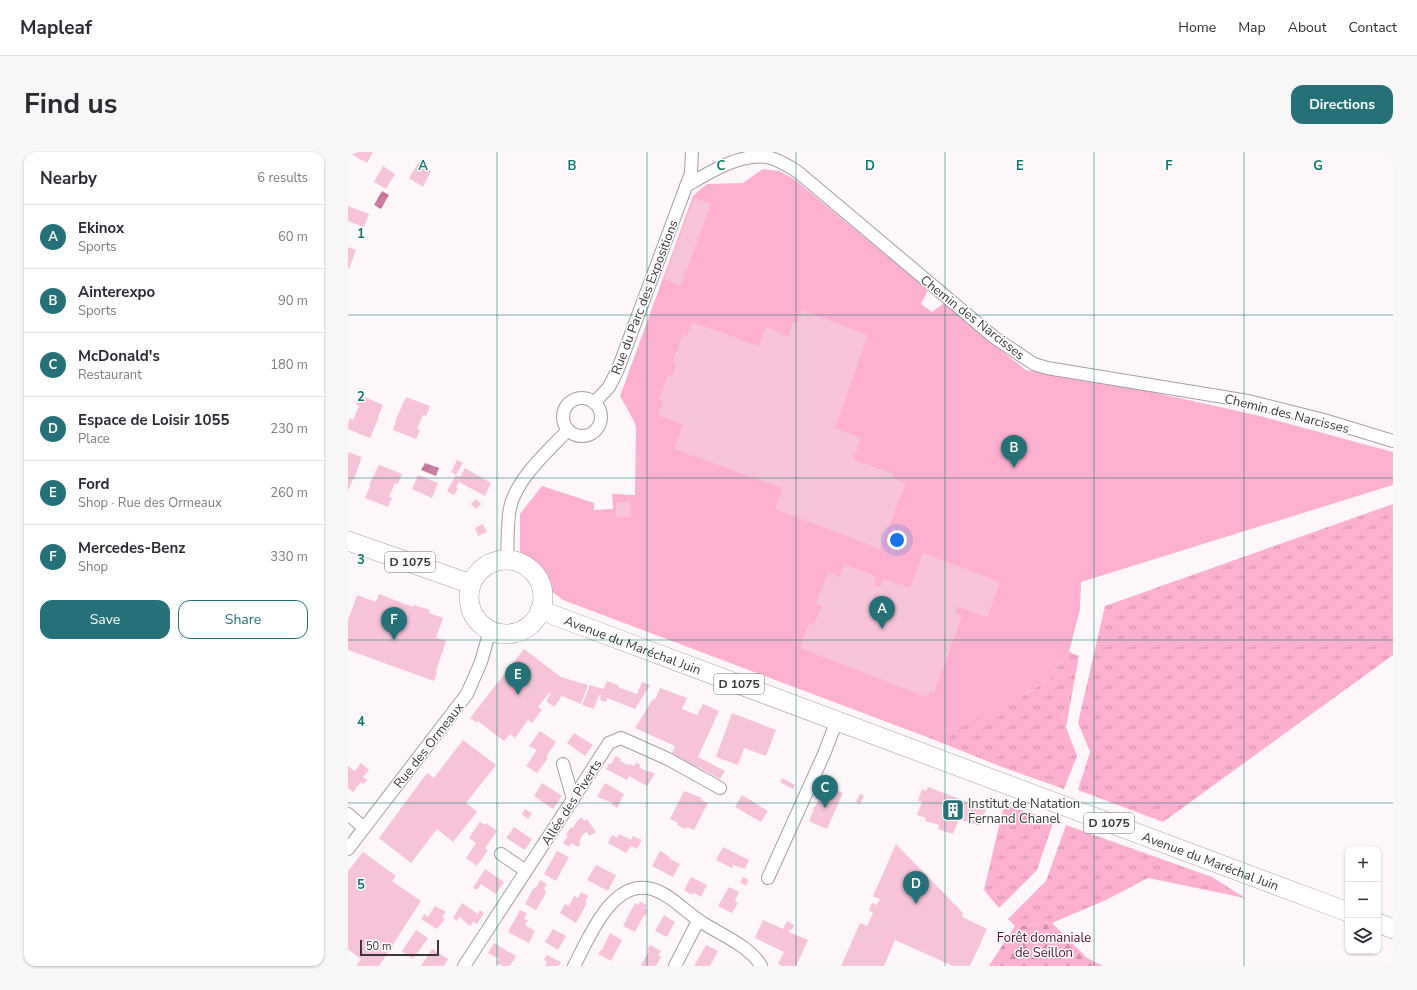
<!DOCTYPE html>
<html lang="en">
<head>
<meta charset="utf-8">
<style>
  body { margin:0; font-family:"Nunito Sans",sans-serif; background:#f7f7f7; color:#2b2b33 }
  .controls { position:absolute; right:12px; bottom:12px; display:grid; overflow:hidden; border-radius:8px; box-shadow:0 1px 3px #0004 }
  .controls button { width:36px; height:36px; display:grid; place-items:center; padding:0; border:0; border-bottom:1px solid #e1e1e2; background:#fff; color:#2b2b33; font:20px sans-serif }
  .scale { position:absolute; left:12px; bottom:10px; width:79px; box-sizing:border-box; padding-left:4px; border:2px solid #3a3738; border-top:0; font-size:11px; line-height:14px; white-space:nowrap; color:#3a3738; -webkit-text-stroke:3px #fff; paint-order:stroke }
  .you { position:absolute; left:549px; top:388px; width:14px; height:14px; margin:-10px; border:3px solid #fff; border-radius:50%; background:#1a73e8; box-shadow:0 0 0 6px #1a73e833 }
  .badge { display:grid; place-items:center; width:26px; height:26px; border-radius:50%; background:#267177; color:#fff; font-size:13px; font-weight:700 }
  .pin { position:absolute; translate:-50% -33px; filter:drop-shadow(0 1px 2px #0008) }
  .pin::after { content:''; position:absolute; top:21px; width:14px; height:12px; background:inherit; clip-path:polygon(0 0,100% 0,50% 100%) }
  .list { margin:0; padding:0; list-style:none }
  h2 { display:flex; justify-content:space-between; align-items:center; height:52px; margin:0; padding:0 16px; font-size:17px }
  h2 small { font-size:13px; font-weight:400; color:#7c7c81 }
  .list li { display:grid; grid-template-columns:26px 1fr auto; gap:12px; align-items:center; box-sizing:border-box; height:64px; padding:0 16px; border-top:1px solid #e1e1e2 }
  .list b { display:block; font-size:15px; white-space:nowrap }
  .list p { margin:0; font-size:13px; white-space:nowrap; color:#7c7c81 }
  .list em { font-size:13px; font-style:normal; color:#7c7c81 }
  .actions { display:flex; gap:8px; padding:12px 16px }
  .actions a { flex:1; padding:9px 0; border:1px solid #267177; border-radius:12px; text-align:center; font-size:14px; color:#267177 }
  .actions .main { background:#267177; color:#fff }
  .icon { flex:none; width:22px; height:22px; fill:none; stroke:currentColor; stroke-width:2; stroke-linecap:round; stroke-linejoin:round }
  .map { position:relative; flex:none; width:1045px; height:814px; overflow:hidden; border-radius:12px }
  header { display:flex; align-items:center; gap:24px; box-sizing:border-box; height:56px; padding:0 20px; background:#fff; border-bottom:1px solid #e1e1e2 }
  header strong { font-size:19px }
  nav { display:flex; gap:22px; margin-inline-start:auto; font-size:14px }
  .intro { display:flex; align-items:center; justify-content:space-between; box-sizing:border-box; height:96px; padding:0 24px }
  h1 { margin:0; font-size:28px }
  .button { padding:10px 18px; border-radius:12px; background:#267177; color:#fff; font-size:14px; font-weight:700 }
  main { display:flex; gap:24px; padding:0 24px }
  aside { flex:1; background:#fff; border-radius:12px; box-shadow:0 1px 3px #0004 }
  .map>svg:first-child { display:block }
  .grass { fill:url(#grass-tufts) }
  .forest { fill:url(#forest-firs) }
  .pitch { fill:#fdb0d0 }
  .water { fill:url(#water-waves) }
  .building { fill:#f6c3d8 }
  .lines { fill:none; stroke-linecap:round; stroke-linejoin:round }
  .street-casing { stroke:#a69ea1; stroke-width:14 }
  .primary-casing { stroke:#a69ea1; stroke-width:20 }
  .street { stroke:#fff; stroke-width:12 }
  .primary { stroke:#fff; stroke-width:19 }
  .grid { fill:none; stroke:#0f766e; stroke-width:1; stroke-opacity:0.55 }
  .labels { text-anchor:middle; stroke-width:3; stroke-linejoin:round; paint-order:stroke }
  .shield { fill:#fff; stroke:#757374; stroke-width:1 }
  .shield-label { font-size:12px; font-weight:bold; fill:#3a3738 }
  .street-label { font-size:13px; fill:#3a3738; stroke:#fff }
  .poi-label { font-size:13px; fill:#3a3738; stroke:#fff; text-anchor:start }
  .park-label { font-size:13px; fill:#530d33; stroke:#fff }
  .grid-label { font-size:13px; text-anchor:middle; font-weight:bold; fill:#0f766e; stroke:#fff; stroke-width:3; stroke-linejoin:round; paint-order:stroke }
</style>
</head>
<body>
<header>
<strong>Mapleaf</strong>
<nav><a>Home</a><a>Map</a><a>About</a><a>Contact</a></nav>
</header>
<div class="intro"><h1>Find us</h1><a class="button">Directions</a></div>
<main>
<aside>
<h2>Nearby<small>6 results</small></h2>
<ul class="list">
<li><span class="badge">A</span><div><b>Ekinox</b><p>Sports</p></div><em>60 m</em></li>
<li><span class="badge">B</span><div><b>Ainterexpo</b><p>Sports</p></div><em>90 m</em></li>
<li><span class="badge">C</span><div><b>McDonald's</b><p>Restaurant</p></div><em>180 m</em></li>
<li><span class="badge">D</span><div><b>Espace de Loisir 1055</b><p>Place</p></div><em>230 m</em></li>
<li><span class="badge">E</span><div><b>Ford</b><p>Shop · Rue des Ormeaux</p></div><em>260 m</em></li>
<li><span class="badge">F</span><div><b>Mercedes-Benz</b><p>Shop</p></div><em>330 m</em></li>
</ul>
<div class="actions"><a class="main">Save</a><a>Share</a></div>
</aside>
<div class="map">
<svg width="1045" height="814" viewBox="0 0 1045 814">
  <defs>
    <pattern id="grass-tufts" width="24" height="20" patternUnits="userSpaceOnUse"><rect width="24" height="20" fill="#fdb0d0"/><path d="M3 7l-1-3M5 7V3M7 7l1-3M15 17l-1-3M17 17v-4M19 17l1-3" fill="none" stroke="#ce90aa"/></pattern>
    <pattern id="forest-firs" width="22" height="20" patternUnits="userSpaceOnUse"><rect width="22" height="20" fill="#fdb0d0"/><path d="M5 1l3.5 6h-7zM16 11l3.5 6h-7z" fill="#ce90aa"/></pattern>
    <pattern id="water-waves" width="16" height="10" patternUnits="userSpaceOnUse"><rect width="16" height="10" fill="#cc7ea0"/><path d="M0 5q4-4 8 0t8 0" fill="none" stroke="#a76883"/></pattern>
  </defs>
  <rect width="100%" height="100%" fill="#fef7fa"/>
  <g class="grass">
    <path d="M1045,352V503L815,670L730,638L742,600L730,571L757,454Z"/>
    <path d="M721,500L731,504L718,575L729,604L716,637L654,615L579,585L610,575L673,545L703,525Z"/>
    <path d="M656,653L706,668L689,718L651,756L636,738Z"/>
    <path d="M718,673L864,725L897,746L800,726L758,748L704,771L667,774L660,767L698,729Z"/>
  </g>
  <path class="forest" d="M704,771L739,806L755,814H641L667,774Z"/>
  <path class="pitch" d="M415,17L431,19L445,26L580,138L573,152L584,160L596,151L641,189L678,218L785,236L863,253L912,264L1045,300V333L733,430L732,457L721,500L703,525L673,545L643,561L610,575L579,585L215,448L202,438L184,412L172,399V362L194,334L246,351V358L265,357L264,342L287,343L288,276L286,269L272,244L345,44L359,32L395,31Z"/>
  <g class="water">
    <path d="M34,39L41,43L33,57L26,53Z"/>
    <path d="M77,311L91,316L88,324L73,318Z"/>
  </g>
  <g class="building">
    <path d="M4,0H25L19,11L3,2Z"/>
    <path d="M71,10L78,14L77,16L83,19L75,35L61,26Z"/>
    <path d="M35,14L47,22L38,37L26,30Z"/>
    <path d="M346,46L363,52L333,134L316,127Z"/>
    <path d="M0,54L21,62L16,75L0,69Z"/>
    <path d="M0,95L8,98L1,117H0Z"/>
    <path d="M454,158L520,183L487,276L513,286L505,307L545,322L544,326L558,331L532,397L427,357L434,336L326,297L335,273L310,263L315,250L311,248L320,223L324,224L329,211L325,210L335,182L339,184L344,170L411,194L418,175L440,184L445,170L449,171Z"/>
    <path d="M12,243L35,253L30,265H31L22,286L0,277V272L2,266L5,268L11,254L8,253Z"/>
    <path d="M58,245L82,254L78,264L75,263L69,277L72,278L68,287L45,278L49,265Z"/>
    <path d="M0,300L14,305L6,327H5L0,339Z"/>
    <path d="M109,308L115,311L108,323L103,320Z"/>
    <path d="M31,313L54,322L50,332L47,331L41,345L44,346L40,355L17,346L22,334L21,333Z"/>
    <path d="M117,316L143,331L137,344L111,330L108,335L110,336L106,343L99,339L108,323L112,325Z"/>
    <path d="M70,323L90,331L84,346L64,337Z"/>
    <path d="M128,347L133,352L128,357L123,352Z"/>
    <path d="M268,350H282L283,365H268Z"/>
    <path d="M135,372L139,380L130,384L127,376Z"/>
    <path d="M575,401L652,430L639,465L609,454L607,461L614,464L586,541L582,540L580,545L576,544L452,496L461,471L466,473L474,454L468,452L480,420L492,425L496,412L529,425L526,433L532,435L535,427L562,436Z"/>
    <path d="M31,442L65,455L66,453L82,458L81,461L95,466L88,486L98,489L88,519L89,520L86,529L0,498V468L9,443L28,450Z"/>
    <path d="M176,497L213,525L240,533L233,552L214,544L206,555L198,549L203,542L201,541L190,555L194,558L184,571L180,568L167,586L162,582L156,589L130,569L129,571L122,566Z"/>
    <path d="M259,529L270,533V535L289,542L294,530L302,533L287,557L259,546L258,550L252,548L253,543H251L246,557L234,553L242,533L256,537Z"/>
    <path d="M312,536L339,546L334,557L349,563L355,552L371,559L350,605L377,619L372,627L352,616L323,603L327,594L287,576L305,547H307Z"/>
    <path d="M384,561L428,578L418,604L396,596L390,613L368,605Z"/>
    <path d="M192,579L208,590L198,605L200,606L189,621L178,614L189,598L181,594Z"/>
    <path d="M226,581L245,593L237,604L219,591Z"/>
    <path d="M115,588L148,613L118,651L129,660L105,690L89,677L63,711L31,686L79,621L86,626Z"/>
    <path d="M268,604L273,607L272,609L280,613L281,612L286,614L288,611L293,613L291,615L300,620L301,619L307,622L299,634L281,624L279,628L258,617L261,611L263,612Z"/>
    <path d="M13,611L21,618L15,625L19,628L16,632L13,630L5,640L0,636V614L7,619Z"/>
    <path d="M434,626L447,633L445,637L432,630Z"/>
    <path d="M194,631L214,644L205,657L186,644Z"/>
    <path d="M257,631L276,642L269,656L264,653L265,651L249,645Z"/>
    <path d="M477,633L495,641L479,677L461,669L466,658L465,657L466,654L467,655L473,643L472,642L473,639L474,640Z"/>
    <path d="M580,635L638,657L632,674L611,667L605,682L590,677L591,673L577,669L578,666L569,663L574,650L570,649L574,637L578,639Z"/>
    <path d="M336,639L354,646L353,648L360,651L346,678L339,675L338,677L329,673L330,671L322,667Z"/>
    <path d="M512,642L516,644L512,652L508,650Z"/>
    <path d="M394,643L420,659L413,670L387,655Z"/>
    <path d="M177,657L184,661L180,667L174,662Z"/>
    <path d="M234,665L236,669L239,667L248,680L241,684L239,680L235,682L231,690L233,691L230,695L223,691L221,695L215,691L220,684L218,683L223,675L225,676L229,669Z"/>
    <path d="M132,670L137,673L138,671L149,679L137,696L140,698L129,714L118,706L128,691L121,686Z"/>
    <path d="M166,675L184,687L177,698L158,686Z"/>
    <path d="M271,682L283,688L285,684L294,688L289,697L283,694L278,701L260,691L264,683L269,686Z"/>
    <path d="M548,692L615,761L614,765L639,777L622,814H605L547,788L536,814H493L512,771L519,774L525,761L521,758L524,751L529,753L532,747L525,744Z"/>
    <path d="M375,695L401,708L397,717L385,713L384,716L368,708Z"/>
    <path d="M209,699L221,705L208,729L196,722Z"/>
    <path d="M312,699L323,706L322,707L332,712L325,725L304,714Z"/>
    <path d="M15,700L48,724L44,729L73,749L31,814H8L13,807L0,797V719Z"/>
    <path d="M248,713L268,723L260,739L239,728Z"/>
    <path d="M137,717L156,730L148,742L133,732L129,738L125,736Z"/>
    <path d="M343,725L359,733L353,745L346,741L344,743L336,738Z"/>
    <path d="M395,725L401,728L398,734L392,730Z"/>
    <path d="M192,728L199,732L196,737L198,739L197,743L188,758L177,752L185,737L189,734Z"/>
    <path d="M381,735L391,740L387,749L390,751L384,761L370,754Z"/>
    <path d="M233,740L240,744L237,750L239,751L228,771L212,761L217,752L221,754L226,744L230,746Z"/>
    <path d="M292,750L299,753L297,756L300,758L297,764L296,763L287,780L275,774L287,751L290,753Z"/>
    <path d="M114,751L130,762L132,758L136,761L129,772L125,770L122,774L111,765L109,769L105,766Z"/>
    <path d="M87,754L98,760L94,765L97,767L89,777L73,767L76,762L80,765Z"/>
    <path d="M172,758L179,761L176,767L180,768L177,773L187,779L181,791L160,780Z"/>
    <path d="M316,763L327,770L319,785L307,779Z"/>
    <path d="M415,768L435,777L439,769L446,773L444,778L442,777L441,780L460,788L448,814H434L430,812L436,800L407,786Z"/>
    <path d="M205,777L218,784L210,798L197,790Z"/>
    <path d="M68,778L80,786L65,807L54,799Z"/>
    <path d="M262,781L274,788L263,809L250,802L253,798H254Z"/>
    <path d="M146,791L168,804L162,814H155L148,811L151,807L140,801Z"/>
    <path d="M302,793L313,799L310,803L313,805L308,814H294L293,813L301,799L299,798Z"/>
    <path d="M358,793L370,799L362,814H346Z"/>
    <path d="M84,797L100,807L96,814H73Z"/>
    <path d="M199,803L213,810L211,814H197L199,810L196,808Z"/>
  </g>
  <g class="lines">
    <g class="street-casing">
      <g id="street">
        <path d="M338,34C360,21 392,1 419,5C430,7 441,14 450,20L647,186L686,212L699,216L900,249L976,268L1045,289"/>
        <circle cx="234" cy="265" r="19"/>
        <path d="M246,251L261,235L270,217L343,21L344,0"/>
        <path d="M159,408C160,392 159,371 162,356C168,327 200,299 220,278"/>
        <path d="M215,612L225,647"/>
        <path d="M0,662L16,676"/>
        <path d="M0,697L119,542L133,510L142,478"/>
        <path d="M153,702L178,719"/>
        <path d="M420,726L476,602L489,568"/>
        <path d="M116,814L225,647L261,591L273,586L320,607L372,636"/>
        <path d="M226,814C241,786 264,726 304,737C324,743 338,761 355,771C372,782 403,795 413,814"/>
        <path d="M327,814L350,769"/>
      </g>
    </g>
    <g class="primary-casing">
      <g id="primary">
        <path d="M0,389L123,432"/>
        <circle cx="158" cy="445" r="37"/>
        <path id="s1" d="M192,458L1000,760"/>
        <path d="M1030,771L1045,777"/>
      </g>
    </g>
    <use href="#street" class="street"/>
    <use href="#primary" class="primary"/>
  </g>
  <path class="grid" d="M149,0V814M299,0V814M448,0V814M597,0V814M746,0V814M896,0V814M0,163H1045M0,326H1045M0,488H1045M0,651H1045"/>
  <defs>
    <g id="building-square" transform="scale(1.15)"><rect x="-9" y="-9" width="18" height="18" rx="4" fill="#267177" stroke="#fff"/><path d="M-4-6H4V6H1V3H-1V6H-4ZM-2.5-4.3h1.7v1.8h-1.7ZM.8-4.3h1.7v1.8H.8ZM-2.5-1h1.7V.8h-1.7ZM.8-1h1.7V.8H.8Z" fill="#fff"/></g>
  </defs>
  <g fill-rule="evenodd">
    <use href="#building-square" x="605" y="658"/>
  </g>
  <g class="labels">
    <g class="shield">
      <rect x="37" y="400" width="50" height="20" rx="3"/>
      <rect x="366" y="522" width="50" height="20" rx="3"/>
      <rect x="736" y="661" width="50" height="20" rx="3"/>
    </g>
    <g class="shield-label">
      <text x="62" y="414">D 1075</text>
      <text x="391" y="536">D 1075</text>
      <text x="761" y="675">D 1075</text>
    </g>
    <g class="street-label">
      <text transform="translate(296 145) rotate(-69)" y="5">Rue du Parc des Expositions</text>
      <text transform="translate(625 165) rotate(38)" y="5">Chemin des Narcisses</text>
      <text transform="translate(939 261) rotate(14)" y="5">Chemin des Narcisses</text>
      <text dy="5" stroke="none"><textPath href="#s1" startOffset="99">Avenue du Maréchal Juin</textPath></text>
      <text transform="translate(80 593) rotate(-52)" y="5">Rue des Ormeaux</text>
      <text transform="translate(223 650) rotate(-57)" y="5">Allée des Piverts</text>
      <text dy="5" stroke="none"><textPath href="#s1" startOffset="716">Avenue du Maréchal Juin</textPath></text>
    </g>
    <g class="poi-label">
      <text x="620" y="656">Institut de Natation<tspan x="620" dy="15">Fernand Chanel</tspan></text>
    </g>
    <g class="park-label">
      <text x="696" y="790">Forêt domaniale<tspan x="696" dy="15">de Seillon</tspan></text>
    </g>
  </g>
  <g class="grid-label">
    <text x="75" y="18">A</text>
    <text x="224" y="18">B</text>
    <text x="373" y="18">C</text>
    <text x="522" y="18">D</text>
    <text x="672" y="18">E</text>
    <text x="821" y="18">F</text>
    <text x="970" y="18">G</text>
    <text x="13" y="86">1</text>
    <text x="13" y="249">2</text>
    <text x="13" y="412">3</text>
    <text x="13" y="574">4</text>
    <text x="13" y="737">5</text>
  </g>
</svg>
<div class="controls">
<button>+</button>
<button>−</button>
<button><svg class="icon" aria-label="layers" viewBox="0 0 24 24"><path d="M12 4l9 5-9 5-9-5zM3 14l9 5 9-5"/></svg></button>
</div>
<div class="scale">50 m</div>
<div class="you"></div>
<div class="pin badge" style="left:534px;top:477px">A</div>
<div class="pin badge" style="left:666px;top:316px">B</div>
<div class="pin badge" style="left:477px;top:656px">C</div>
<div class="pin badge" style="left:568px;top:752px">D</div>
<div class="pin badge" style="left:170px;top:543px">E</div>
<div class="pin badge" style="left:46px;top:488px">F</div>
</div>
</main>
</body>
</html>
